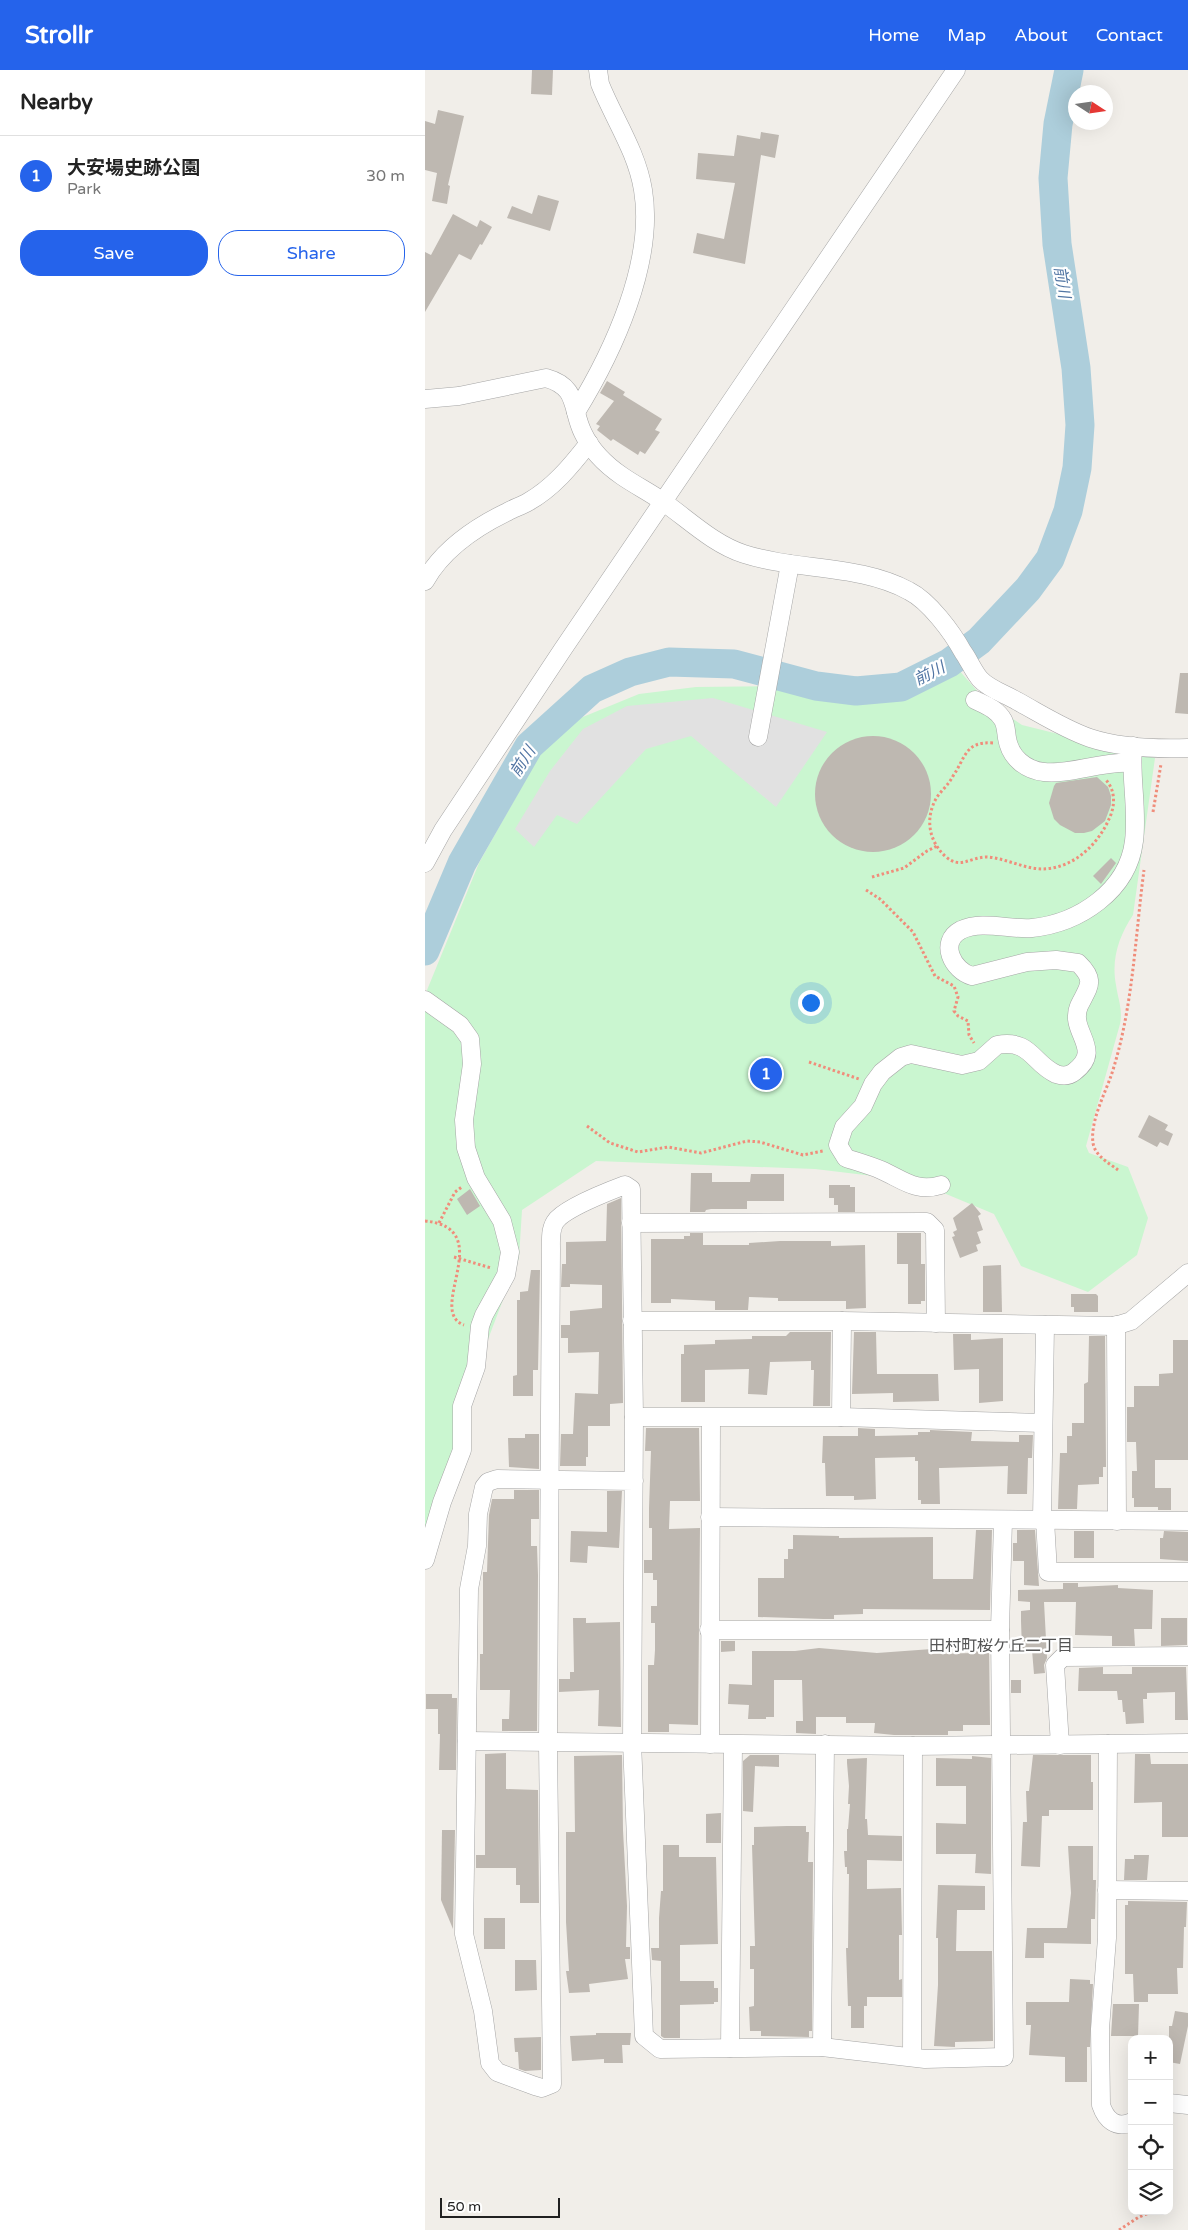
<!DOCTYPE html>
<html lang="en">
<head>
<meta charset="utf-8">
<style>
  body { margin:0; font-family:"Varela Round","Noto Sans JP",sans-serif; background:#f2f2f2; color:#222 }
  .controls { position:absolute; right:15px; bottom:15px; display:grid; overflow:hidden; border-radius:10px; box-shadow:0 5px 20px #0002 }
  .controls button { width:45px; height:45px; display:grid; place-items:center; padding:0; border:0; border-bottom:1px solid #e0e0e0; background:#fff; color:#222; font:25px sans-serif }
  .compass { position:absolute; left:643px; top:15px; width:45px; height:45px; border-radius:50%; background:#fff; box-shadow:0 5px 20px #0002; rotate:102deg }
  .scale { position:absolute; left:15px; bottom:12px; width:120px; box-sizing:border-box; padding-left:5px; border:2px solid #212121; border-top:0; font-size:14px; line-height:18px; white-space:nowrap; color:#212121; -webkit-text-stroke:4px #fff; paint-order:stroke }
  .you { position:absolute; left:385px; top:932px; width:18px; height:18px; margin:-12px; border:4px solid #fff; border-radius:50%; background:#1a73e8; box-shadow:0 0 0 8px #1a73e833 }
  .badge { display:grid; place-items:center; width:32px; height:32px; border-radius:50%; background:#2563eb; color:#fff; font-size:16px; font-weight:700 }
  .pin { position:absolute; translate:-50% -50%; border:2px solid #fff; box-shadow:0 1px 5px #0006 }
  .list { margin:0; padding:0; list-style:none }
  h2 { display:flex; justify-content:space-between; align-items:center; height:65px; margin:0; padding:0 20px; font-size:21px }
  h2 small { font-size:16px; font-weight:400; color:#767676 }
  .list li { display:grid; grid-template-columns:32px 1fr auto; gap:15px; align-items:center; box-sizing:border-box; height:80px; padding:0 20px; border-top:1px solid #e0e0e0 }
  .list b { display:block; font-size:19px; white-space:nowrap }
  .list p { margin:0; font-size:16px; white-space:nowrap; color:#767676 }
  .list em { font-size:16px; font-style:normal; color:#767676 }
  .actions { display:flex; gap:10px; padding:15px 20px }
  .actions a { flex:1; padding:11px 0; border:1px solid #2563eb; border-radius:20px; text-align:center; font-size:18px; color:#2563eb }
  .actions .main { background:#2563eb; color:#fff }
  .icon { flex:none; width:28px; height:28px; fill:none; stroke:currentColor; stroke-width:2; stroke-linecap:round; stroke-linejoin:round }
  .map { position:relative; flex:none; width:763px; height:2160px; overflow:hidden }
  header { display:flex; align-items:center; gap:30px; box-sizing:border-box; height:70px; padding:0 25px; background:#2563eb; color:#fff }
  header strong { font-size:24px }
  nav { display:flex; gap:28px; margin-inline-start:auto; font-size:18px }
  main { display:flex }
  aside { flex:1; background:#fff }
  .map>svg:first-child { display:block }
  .park { fill:#caf6d0 }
  .parking { fill:#e1e1e1 }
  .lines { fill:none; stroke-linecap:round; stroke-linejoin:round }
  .river { stroke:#adcedb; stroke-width:29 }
  .building { fill:#beb8b1 }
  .minor-casing { stroke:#a5a5a5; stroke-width:19 }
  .path { stroke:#f08d7b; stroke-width:3; stroke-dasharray:2.5 2.5; stroke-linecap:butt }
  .minor { stroke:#fff; stroke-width:18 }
  .labels { text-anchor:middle; stroke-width:4.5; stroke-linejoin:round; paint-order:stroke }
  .water-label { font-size:16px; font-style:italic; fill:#5175a3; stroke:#fff }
  .neighbourhood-label { font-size:16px; fill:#545454; stroke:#fff }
</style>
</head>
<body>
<header>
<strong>Strollr</strong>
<nav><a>Home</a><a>Map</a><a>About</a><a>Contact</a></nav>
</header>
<main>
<aside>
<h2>Nearby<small></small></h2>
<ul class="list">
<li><span class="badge">1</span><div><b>大安場史跡公園</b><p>Park</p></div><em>30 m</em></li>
</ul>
<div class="actions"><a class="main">Save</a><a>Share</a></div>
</aside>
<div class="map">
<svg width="763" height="2160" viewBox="0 0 763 2160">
  <rect width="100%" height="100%" fill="#f1eee9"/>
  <path class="park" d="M532,598L562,632L597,655L730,688L708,845C694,866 686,889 691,915C693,929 698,940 695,954L661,1076L664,1083L703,1097L723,1148L712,1185L663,1222L596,1196L569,1144L490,1111L390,1099L171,1091L97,1140L94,1188L57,1285L38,1373L0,1488V925L54,793L115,684L148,651L214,624L271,617L377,616Z"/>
  <path class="parking" d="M288,628L402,662L351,737L266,666L221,679L152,754L132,745L109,777L90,759L125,701L158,659L202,636Z"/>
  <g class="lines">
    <path class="river" d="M0,881L37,793L104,676L167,619L205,602L244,592L309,594L391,616L431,621L476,617L524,593L554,571L603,519L625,489L643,441L652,398L655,355L651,298L632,174L628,108L633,54L644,0"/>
  </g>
  <g class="building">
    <path d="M107,0H128L127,25L106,24Z"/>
    <path d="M13,40L39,46L23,115L25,116L22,134L7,131L12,103L0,100V51L10,54Z"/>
    <path d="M336,62L354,65L350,88L336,85L320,194L268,183L272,163L299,169L310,113L271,109L273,83L309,86L312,65L335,69Z"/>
    <path d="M113,125L134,131L125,161L82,148L87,136L107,144Z"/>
    <path d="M28,144L52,157L55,150L67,157L57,175L55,174L46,190L34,184L0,242V182L6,185Z"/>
    <path d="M182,311L200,322L198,325L237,349L230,360L235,362L220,384L215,381L213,385L188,369L186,371L172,360L175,356L171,354L189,331L175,323Z"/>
    <path d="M755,603H763V644L750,643Z"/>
    <circle cx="448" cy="724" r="58"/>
    <path d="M672,707L683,717L686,726V735L680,751L667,761L659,763H650L635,755L629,749L624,733L629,716L631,713Z"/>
    <path d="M686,788L691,793L676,814L668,806Z"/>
    <path d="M724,1045L743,1055L740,1060L748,1064L743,1076L735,1072L732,1077L713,1067Z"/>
    <path d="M266,1103H287V1112H325L326,1104H359V1131H322V1139H286L281,1140L280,1142H265Z"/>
    <path d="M404,1115H425V1117H430V1142H413V1135H409V1128H404Z"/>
    <path d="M45,1119L55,1136L42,1145L32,1129Z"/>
    <path d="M196,1128L198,1333L185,1334V1356H163V1387H161V1396H135L136,1364H148L150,1323L173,1324L174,1282L143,1283V1268H136V1255H145V1241L177,1238V1215L145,1214V1217H136L137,1194H141V1172L181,1171L182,1134Z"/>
    <path d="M547,1133L556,1144L553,1146L558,1160L552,1162L556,1173L551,1175L553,1181L535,1188L527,1167L530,1166L528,1162L532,1160L528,1148Z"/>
    <path d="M265,1163H278V1175H324V1173L355,1171H406V1176L440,1175L441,1238L421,1239V1231H353V1228L324,1227L323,1240H290V1231L246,1229V1233H226V1169H259V1166H265Z"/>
    <path d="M472,1163H496V1194H500V1231H496V1234H483V1194H472Z"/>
    <path d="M576,1195L577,1242H558V1196Z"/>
    <path d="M106,1200H115L113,1300H108V1326H88V1306L92,1305V1230H95V1222L103,1221Z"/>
    <path d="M646,1224H671L673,1226V1242H649V1237H646Z"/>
    <path d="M365,1262H406L405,1336H388L389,1300H386V1291L345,1292L342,1325L323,1324L324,1299L280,1300V1332H256V1284H259V1275L290,1274V1270L327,1269V1266H361Z"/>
    <path d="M429,1262H451L452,1304H513L514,1331L468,1332V1323L427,1324Z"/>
    <path d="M528,1264H546V1270L578,1268V1331L554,1333V1299L529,1300Z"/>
    <path d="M664,1266H680L681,1397H678V1407H674V1414L653,1415L652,1439H633L635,1383H642V1366H647V1353H659V1314L663,1312Z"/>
    <path d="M748,1270H763V1390H730V1418H746V1440H733V1437H709V1428H707V1401H712L711,1372H702V1337H709V1316H734V1304L748,1303Z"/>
    <path d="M221,1358H274L275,1431H245L244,1459L275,1458L273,1655L244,1654V1662H223V1595H229L230,1580V1553H226V1536H232V1510H228V1503H219V1490H227V1458H224V1438L226,1381H220Z"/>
    <path d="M433,1358L450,1359V1366L493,1365V1362H505V1360L547,1362L546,1371L594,1372V1365H608L607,1388H603L602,1424H582L583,1396L516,1398H514L515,1434H496V1430H493V1391H490V1387L450,1388L451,1429L429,1430V1426H401L400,1393H397L398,1366H433Z"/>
    <path d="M100,1364H114V1399L84,1397L83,1368H100Z"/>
    <path d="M89,1420H114V1449H106V1476H112L113,1505L112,1661H77V1649H84L85,1620H55V1584H58V1502H62L64,1445L67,1429H89Z"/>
    <path d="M182,1421H197L194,1478L163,1476L162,1493L145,1492L146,1461L182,1462Z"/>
    <path d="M551,1460H567L565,1540L438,1539V1544L409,1545V1549H398L333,1547V1508H359V1489H363V1479H368V1465L414,1466V1468L508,1467V1509H548Z"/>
    <path d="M592,1460H610L614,1516L599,1515V1491H588V1473H592Z"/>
    <rect x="649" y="1461" width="20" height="27"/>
    <path d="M739,1461L763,1462V1491L735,1489V1468H738Z"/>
    <path d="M638,1513H653V1517L693,1515V1518L728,1520L727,1559H709L710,1576H687V1566L650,1565L651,1532H619L622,1588L619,1595L620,1603L609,1604L607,1580H597L596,1551V1541L605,1540V1532L593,1531V1520L638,1519Z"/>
    <path d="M148,1548H161V1553L195,1552L196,1657L173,1656L174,1620L134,1622V1609H145V1602H149Z"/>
    <path d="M736,1548H762V1575L736,1576Z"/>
    <path d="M296,1571H310V1581L296,1582Z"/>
    <path d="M549,1571H564L565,1655H538V1661H523V1665H469L449,1663L450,1653H421V1647H391V1664L371,1663V1651H378L377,1610H349V1647H341V1649H323L324,1635L303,1634L304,1614L327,1615V1581H370L394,1578L452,1583L507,1579V1584L550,1583Z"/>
    <path d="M678,1597V1604H707V1597H761L763,1650H750V1622L722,1623V1629H718L719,1653L701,1654L700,1642H698L697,1630H693L692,1621H653L654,1598Z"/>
    <rect x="586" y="1610" width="10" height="13"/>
    <path d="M1,1624H27V1628H32L31,1700H14L15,1664H13V1639H1Z"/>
    <path d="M81,1683V1719L113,1720L114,1833H95V1815H91V1798H51V1785H60V1684Z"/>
    <path d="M710,1684H725L726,1694H763V1767H737V1732L709,1733Z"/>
    <path d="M197,1685L198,1760L202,1836L201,1877H205V1889H200L203,1909L164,1914L165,1922L144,1923L141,1901H144L141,1852V1762H150L149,1686Z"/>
    <path d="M325,1685H354V1697L330,1696L328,1742L318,1741V1691Z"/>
    <path d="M608,1685H666V1712H668V1740H624V1746H617L615,1797L596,1796L598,1752H602L601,1721H604Z"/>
    <path d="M547,1686L566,1688V1804L550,1803L551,1784H511V1753L541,1754V1716H511V1688L547,1689Z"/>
    <path d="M442,1688L440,1749H442L443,1765L477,1766V1791L442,1790V1819L476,1818L477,1865H474V1910L477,1909V1927H442V1936H439V1958H426V1936H423L421,1878H423L424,1804H422V1797H420L419,1781H422V1759H423L425,1734H423L424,1716L422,1693V1689Z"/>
    <path d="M296,1743V1773H281V1744Z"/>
    <path d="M362,1756H381V1762H384L383,1792H388L387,1961H384V1967L336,1966V1961H325L324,1937L329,1936V1899H325V1876H330L327,1775H329V1757Z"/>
    <path d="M17,1760H30L28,1859L16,1830Z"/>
    <path d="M238,1775H254V1787H291L293,1874L255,1875V1911H289V1918H293V1932H289V1934L255,1935V1968H239L236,1966V1891L227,1890L226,1878H234V1848L236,1821H238Z"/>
    <path d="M643,1776H668V1810H671L670,1849H666V1874L619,1873V1888H600L602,1858H642L646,1823Z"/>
    <path d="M709,1785H724L722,1810H699L700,1789H709Z"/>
    <path d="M513,1815L560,1816V1840H532L531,1881H567L568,1971L530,1972V1977L509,1976L513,1915V1868H511Z"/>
    <path d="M703,1831L762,1832L761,1857H759L758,1898H752L753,1924H723V1932H709L708,1904H700V1835H703Z"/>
    <rect x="59" y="1848" width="21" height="31"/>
    <path d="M90,1890H111L112,1920L90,1921Z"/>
    <path d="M645,1909L665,1910V1914H668L665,1977H662V2012H640V1987L604,1985L606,1955H601V1932H644Z"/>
    <path d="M688,1934H714L713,1966H686Z"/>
    <path d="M750,1941L763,1943V1956L755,1994L744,1992V1956H747Z"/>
    <path d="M171,1963H206L205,1975H197L198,1993H179V1989L147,1991L145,1966L171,1965Z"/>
    <path d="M116,1967V2000L100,2001L94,1999L93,1982H90L89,1968Z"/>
  </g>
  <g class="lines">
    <g class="minor-casing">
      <g id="minor">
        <path d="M0,329L34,326L121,308C154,317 146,339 158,363C166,380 181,395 197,406C210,415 224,422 237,431C263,449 288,474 319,484C372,501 434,494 484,521C504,531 527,562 538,582C544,590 548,601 555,609C564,619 580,624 592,631C616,644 639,659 665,668C695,678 732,679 763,678"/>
        <path d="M151,342C188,282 230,192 218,120C212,82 189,49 175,14L173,0"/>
        <path d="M0,511C18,479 49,458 82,442C89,438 96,436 103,432C128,418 146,396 164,373"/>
        <path d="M550,630C560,635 572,639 578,650C581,655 581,662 582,668C585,687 600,700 619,702C645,705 676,691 707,693"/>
        <path d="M333,667L365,494"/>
        <path d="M0,793L18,760L138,579L531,0"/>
        <path d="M0,930L35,955L45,969L47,994L39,1050L41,1078L51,1108L77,1151L85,1182L81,1205L59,1245L55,1256L51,1297L37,1336V1380L17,1432L0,1490"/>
        <path d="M516,1115C491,1123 477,1109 456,1100C444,1095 433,1092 421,1088L413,1075L419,1057L438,1036L448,1014L457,1002L476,987L486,984L537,995L554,991L572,975C606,969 607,993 631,1004C637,1006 644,1006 649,1002C680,979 643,962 654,936C663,917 672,911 653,893L631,890L602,892L547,906C528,901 513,872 536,860C557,850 585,860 607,858C654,853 703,821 709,771C713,739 705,707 708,676"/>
        <path d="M206,1153L502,1152L510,1160L511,1253"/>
        <path d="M207,1251H417L690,1256L706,1251L763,1203"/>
        <path d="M691,1255L692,1451"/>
        <path d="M209,1347H416L618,1353"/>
        <path d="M416,1347L417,1251"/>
        <path d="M209,1411L72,1409L63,1412L59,1417L53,1444L52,1476L44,1519L39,1864L58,1941L65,1993L72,2002L110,2016L117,2018L127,2014L123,1673L126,1179C126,1170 125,1160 130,1152C138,1139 184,1121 200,1115L206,1119L209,1347L207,1672L219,1966L235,1979L397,1977L500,1989L579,1987L575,1560L578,1450"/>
        <path d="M285,1447L763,1451"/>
        <path d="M617,1450L620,1255"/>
        <path d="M620,1450L623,1502H763"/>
        <path d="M284,1560H575"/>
        <path d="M42,1671L488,1676L763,1673"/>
        <path d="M285,1674L286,1348"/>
        <path d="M683,1674L682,1868L675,1959L676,2035C681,2050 691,2059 707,2052"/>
        <path d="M635,1675L630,1595L638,1587L763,1586"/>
        <path d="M682,1820L763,1821"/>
        <path d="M397,1977L400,1674"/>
        <path d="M305,1978L308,1675"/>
        <path d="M487,1987L488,1676"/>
        <path d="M744,2033L763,2035"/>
      </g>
    </g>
    <g class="path">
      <path d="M568,673C540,671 541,687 528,706C524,714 517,720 512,727C500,747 503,770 520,786C535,800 545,787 562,787C577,788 592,795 607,798C641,804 671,779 684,749C690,737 691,721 681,710"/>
      <path d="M728,742L736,694"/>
      <path d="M447,807L479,798L502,781L512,776"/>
      <path d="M441,820L455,829L488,862L510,906L529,916L533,927L529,941L533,946L543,951L544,965L549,973"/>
      <path d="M384,992L434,1009"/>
      <path d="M162,1056L185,1073L213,1082L243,1077L276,1083L322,1071L335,1072L378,1085L398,1081"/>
      <path d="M693,1100C684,1093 670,1086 668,1073C665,1051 680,1024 687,1003C708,938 710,868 719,800"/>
      <path d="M0,1151C74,1158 0,1241 39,1255"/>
      <path d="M14,1153L30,1122L38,1116"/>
      <path d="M29,1187L66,1198"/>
      <path d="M694,2160L714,2147L729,2141"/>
    </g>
    <use href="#minor" class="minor"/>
  </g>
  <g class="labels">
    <g class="water-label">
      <text transform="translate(638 212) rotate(81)" y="6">前川</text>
      <text transform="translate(504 603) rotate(-27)" y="6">前川</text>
      <text transform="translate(97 691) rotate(-57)" y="6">前川</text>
    </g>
    <g class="neighbourhood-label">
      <text x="576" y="1581">田村町桜ケ丘二丁目</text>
    </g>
  </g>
</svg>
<div class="controls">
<button>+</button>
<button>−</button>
<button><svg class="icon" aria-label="locate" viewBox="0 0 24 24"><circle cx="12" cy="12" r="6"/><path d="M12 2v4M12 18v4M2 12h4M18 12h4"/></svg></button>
<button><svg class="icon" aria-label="layers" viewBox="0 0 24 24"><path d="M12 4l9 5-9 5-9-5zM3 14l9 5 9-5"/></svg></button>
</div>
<svg class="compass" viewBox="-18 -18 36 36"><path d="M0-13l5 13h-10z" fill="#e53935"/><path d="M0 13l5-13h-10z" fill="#767676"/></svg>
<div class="scale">50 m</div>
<div class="you"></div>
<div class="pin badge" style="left:341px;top:1004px">1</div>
</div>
</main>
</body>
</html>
